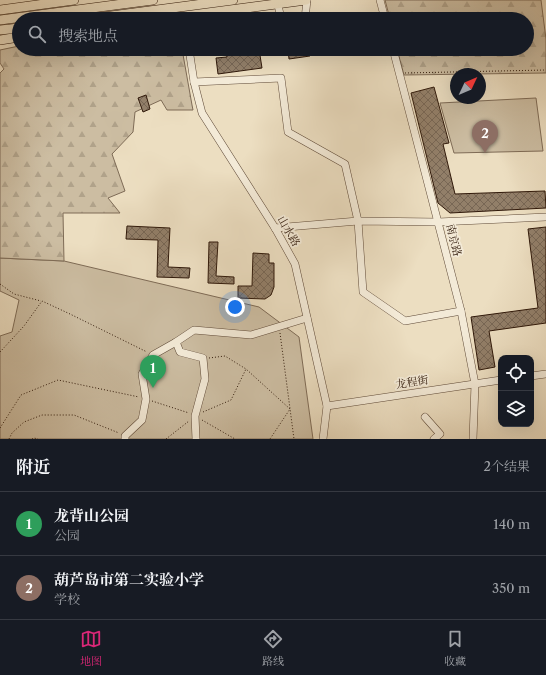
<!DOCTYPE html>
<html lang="zh">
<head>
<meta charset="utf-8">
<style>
  body { margin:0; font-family:"Libre Caslon Text","Noto Serif SC",serif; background:#242831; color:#f1f3f6 }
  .controls { position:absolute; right:12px; bottom:12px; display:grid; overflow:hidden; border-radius:8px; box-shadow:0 4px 16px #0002 }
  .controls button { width:36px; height:36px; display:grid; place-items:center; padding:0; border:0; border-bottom:1px solid #363941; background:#171b24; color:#f1f3f6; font:20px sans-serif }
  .compass { position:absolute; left:450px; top:68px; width:36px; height:36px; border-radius:50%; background:#171b24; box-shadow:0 4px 16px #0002; rotate:46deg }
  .you { position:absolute; left:235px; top:307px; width:14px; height:14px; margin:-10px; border:3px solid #fff; border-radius:50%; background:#1a73e8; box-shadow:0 0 0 6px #1a73e833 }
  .badge { display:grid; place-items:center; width:26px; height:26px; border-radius:50%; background:#db2777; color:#fff; font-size:13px; font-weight:700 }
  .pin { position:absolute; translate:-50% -33px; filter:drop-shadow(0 1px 2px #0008) }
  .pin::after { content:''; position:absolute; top:21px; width:14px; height:12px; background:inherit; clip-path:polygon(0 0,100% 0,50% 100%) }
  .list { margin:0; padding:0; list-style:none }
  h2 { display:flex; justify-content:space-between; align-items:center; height:52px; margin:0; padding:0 16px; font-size:17px }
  h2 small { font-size:13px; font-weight:400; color:#9ea1a6 }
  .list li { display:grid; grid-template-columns:26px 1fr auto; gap:12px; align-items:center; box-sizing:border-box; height:64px; padding:0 16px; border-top:1px solid #363941 }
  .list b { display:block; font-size:15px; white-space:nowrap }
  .list p { margin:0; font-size:13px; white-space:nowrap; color:#9ea1a6 }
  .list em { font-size:13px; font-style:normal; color:#9ea1a6 }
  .icon { flex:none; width:22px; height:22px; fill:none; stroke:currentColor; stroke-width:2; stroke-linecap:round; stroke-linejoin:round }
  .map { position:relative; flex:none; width:546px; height:439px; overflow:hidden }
  .search { position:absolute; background:#171b24; box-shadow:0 4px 16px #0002; left:12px; right:12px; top:12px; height:44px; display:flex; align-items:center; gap:10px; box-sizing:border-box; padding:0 14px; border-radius:22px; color:#9ea1a6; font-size:15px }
  .sheet { height:180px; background:#171b24 }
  nav { display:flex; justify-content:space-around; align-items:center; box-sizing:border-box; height:56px; border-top:1px solid #363941; background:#171b24; font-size:11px; color:#9ea1a6 }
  nav a { display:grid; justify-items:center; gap:2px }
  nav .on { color:#db2777 }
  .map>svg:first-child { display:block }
  .green { fill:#ccbda2; stroke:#7e6b56 }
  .forest { fill:url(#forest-firs); stroke:#7e6b56 }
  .building { fill:url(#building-cross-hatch); stroke:#30190a }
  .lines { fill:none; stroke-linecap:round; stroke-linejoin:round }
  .minor-casing { stroke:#5f4a38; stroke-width:8 }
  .major-casing { stroke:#30190a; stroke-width:10 }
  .path { stroke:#30190a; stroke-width:1; stroke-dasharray:1 2; stroke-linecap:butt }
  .minor { stroke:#f3ead7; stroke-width:7 }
  .major { stroke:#ecdec1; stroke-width:9 }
  .labels { text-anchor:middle; stroke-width:3.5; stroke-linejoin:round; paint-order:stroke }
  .street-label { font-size:11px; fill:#30190a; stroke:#f3ead7 }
</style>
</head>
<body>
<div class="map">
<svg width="546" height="439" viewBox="0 0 546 439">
  <defs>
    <pattern id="forest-firs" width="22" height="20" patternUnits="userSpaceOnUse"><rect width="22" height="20" fill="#ccbda2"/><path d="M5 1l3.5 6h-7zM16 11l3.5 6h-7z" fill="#b0a28a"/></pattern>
    <pattern id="building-cross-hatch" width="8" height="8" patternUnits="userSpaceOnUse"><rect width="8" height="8" fill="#927f69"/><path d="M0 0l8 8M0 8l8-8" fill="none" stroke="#786755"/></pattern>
  </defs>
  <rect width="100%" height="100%" fill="#ecdec1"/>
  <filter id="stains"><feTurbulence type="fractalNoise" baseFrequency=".005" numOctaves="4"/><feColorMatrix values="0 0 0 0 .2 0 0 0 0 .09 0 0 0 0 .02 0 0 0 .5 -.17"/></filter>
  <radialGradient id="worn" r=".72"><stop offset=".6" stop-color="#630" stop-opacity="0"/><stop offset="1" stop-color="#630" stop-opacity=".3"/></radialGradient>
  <g class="green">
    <path d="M536,98L543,151L454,153L440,103Z"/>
    <path d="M0,258L64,261L259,307L299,337L313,439H0V336L12,332L19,300L0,291Z"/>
  </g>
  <g class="forest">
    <path d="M385,0H541L546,39V73L404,75L397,49H527V19H390Z"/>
    <path d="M19,46V49H182L192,105L193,110H167L161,100L135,112L133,132L112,154L125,191L108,198L120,213H63L64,261L0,258V73L4,69L0,63V50Z"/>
  </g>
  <g class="building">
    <path d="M226,49H259L262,68L218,74L216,58L227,57Z"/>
    <path d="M288,49H309L310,56L289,59Z"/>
    <path d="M434,87L449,143L443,144L455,194L545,191L546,208L450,213L438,203L411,93Z"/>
    <path d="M146,95L150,109L143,112L138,98Z"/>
    <path d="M127,226L170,228L168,267L190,268L189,278L157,277L158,240L126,239Z"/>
    <path d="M546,227V323L489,331L495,367L479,370L471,317L538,308L528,229Z"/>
    <path d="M209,242H218L216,276L234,277V284L208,283Z"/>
    <path d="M253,253L269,254V263H274V287L271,295L265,299L238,298V286H252Z"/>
  </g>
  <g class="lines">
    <g class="minor-casing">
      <g id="minor">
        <path d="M277,0L281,19"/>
        <path d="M380,0L385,19"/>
        <path d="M305,19L307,0"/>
        <path d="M189,49L194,82L202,113L275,228L295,264L327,406L323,439"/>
        <path d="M393,49L461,311L475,384L473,439"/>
        <path d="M194,82L281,78L288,132L345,164L358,221L363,292L405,321L461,311"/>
        <path d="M275,228L358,221L438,222L546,217"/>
        <path d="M176,342L180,352L203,358L205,379L195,416L196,439"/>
        <path d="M531,376L546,374"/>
        <path d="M327,406L501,380"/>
        <path d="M425,417L440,434L434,439"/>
        <path d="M125,439V436L142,420L146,399L142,374L153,355L176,342L194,330L251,335L307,318"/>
      </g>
    </g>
    <g class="major-casing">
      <g id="major">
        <path d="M0,10L74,0"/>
        <path d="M88,19L233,0"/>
        <path d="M162,19L306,0"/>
        <path d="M0,20L153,0"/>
        <path d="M0,30L19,28"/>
        <path d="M0,40L19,37"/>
      </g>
    </g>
    <g class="path">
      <path d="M405,73L546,70"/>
      <path d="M0,284L14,294L41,301"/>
      <path d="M280,333L294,439"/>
      <path d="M0,352L24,326L42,301L70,314L147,352"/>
      <path d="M209,358L225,356L246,369L290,409L270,439"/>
      <path d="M152,401L189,413"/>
      <path d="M203,412L231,400L246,369"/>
      <path d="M202,420L235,439"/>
      <path d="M0,428L21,395L58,380L139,397"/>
      <path d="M9,439L12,433L24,422L42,415H74L119,433"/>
      <path d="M32,439L34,438L38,439"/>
      <path d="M166,439L189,421"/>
    </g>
    <use href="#minor" class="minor"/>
    <use href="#major" class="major"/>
  </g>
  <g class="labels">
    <g class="street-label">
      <text transform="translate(289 231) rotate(60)" y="4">山水路</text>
      <text transform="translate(454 240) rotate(76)" y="4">南京路</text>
      <text transform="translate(412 382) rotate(-9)" y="4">龙程街</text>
    </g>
  </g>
  <rect width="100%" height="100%" filter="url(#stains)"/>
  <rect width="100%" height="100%" fill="url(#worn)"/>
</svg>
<div class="controls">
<button><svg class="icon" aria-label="locate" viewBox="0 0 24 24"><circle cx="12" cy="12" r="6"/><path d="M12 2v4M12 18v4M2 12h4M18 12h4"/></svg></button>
<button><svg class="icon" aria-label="layers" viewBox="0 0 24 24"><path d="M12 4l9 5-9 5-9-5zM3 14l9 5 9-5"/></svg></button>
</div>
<svg class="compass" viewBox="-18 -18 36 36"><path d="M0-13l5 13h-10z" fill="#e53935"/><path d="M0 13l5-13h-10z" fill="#9ea1a6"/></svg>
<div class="you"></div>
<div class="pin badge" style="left:153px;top:388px;background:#2e9e5b">1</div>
<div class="pin badge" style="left:485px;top:153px;background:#8d6e63">2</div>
<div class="search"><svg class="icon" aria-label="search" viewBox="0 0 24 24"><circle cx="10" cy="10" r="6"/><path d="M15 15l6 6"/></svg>搜索地点</div>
</div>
<section class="sheet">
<h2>附近<small>2个结果</small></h2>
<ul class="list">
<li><span class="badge" style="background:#2e9e5b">1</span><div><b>龙背山公园</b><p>公园</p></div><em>140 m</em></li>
<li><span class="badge" style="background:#8d6e63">2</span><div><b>葫芦岛市第二实验小学</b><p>学校</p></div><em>350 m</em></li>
</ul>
</section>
<nav>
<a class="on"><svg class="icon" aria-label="map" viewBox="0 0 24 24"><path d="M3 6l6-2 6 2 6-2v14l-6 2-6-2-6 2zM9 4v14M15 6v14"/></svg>地图</a>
<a><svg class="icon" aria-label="directions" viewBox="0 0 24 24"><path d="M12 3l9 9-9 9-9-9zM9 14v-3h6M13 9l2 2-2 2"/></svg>路线</a>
<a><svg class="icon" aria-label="saved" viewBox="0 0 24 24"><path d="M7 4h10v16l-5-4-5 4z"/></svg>收藏</a>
</nav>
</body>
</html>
